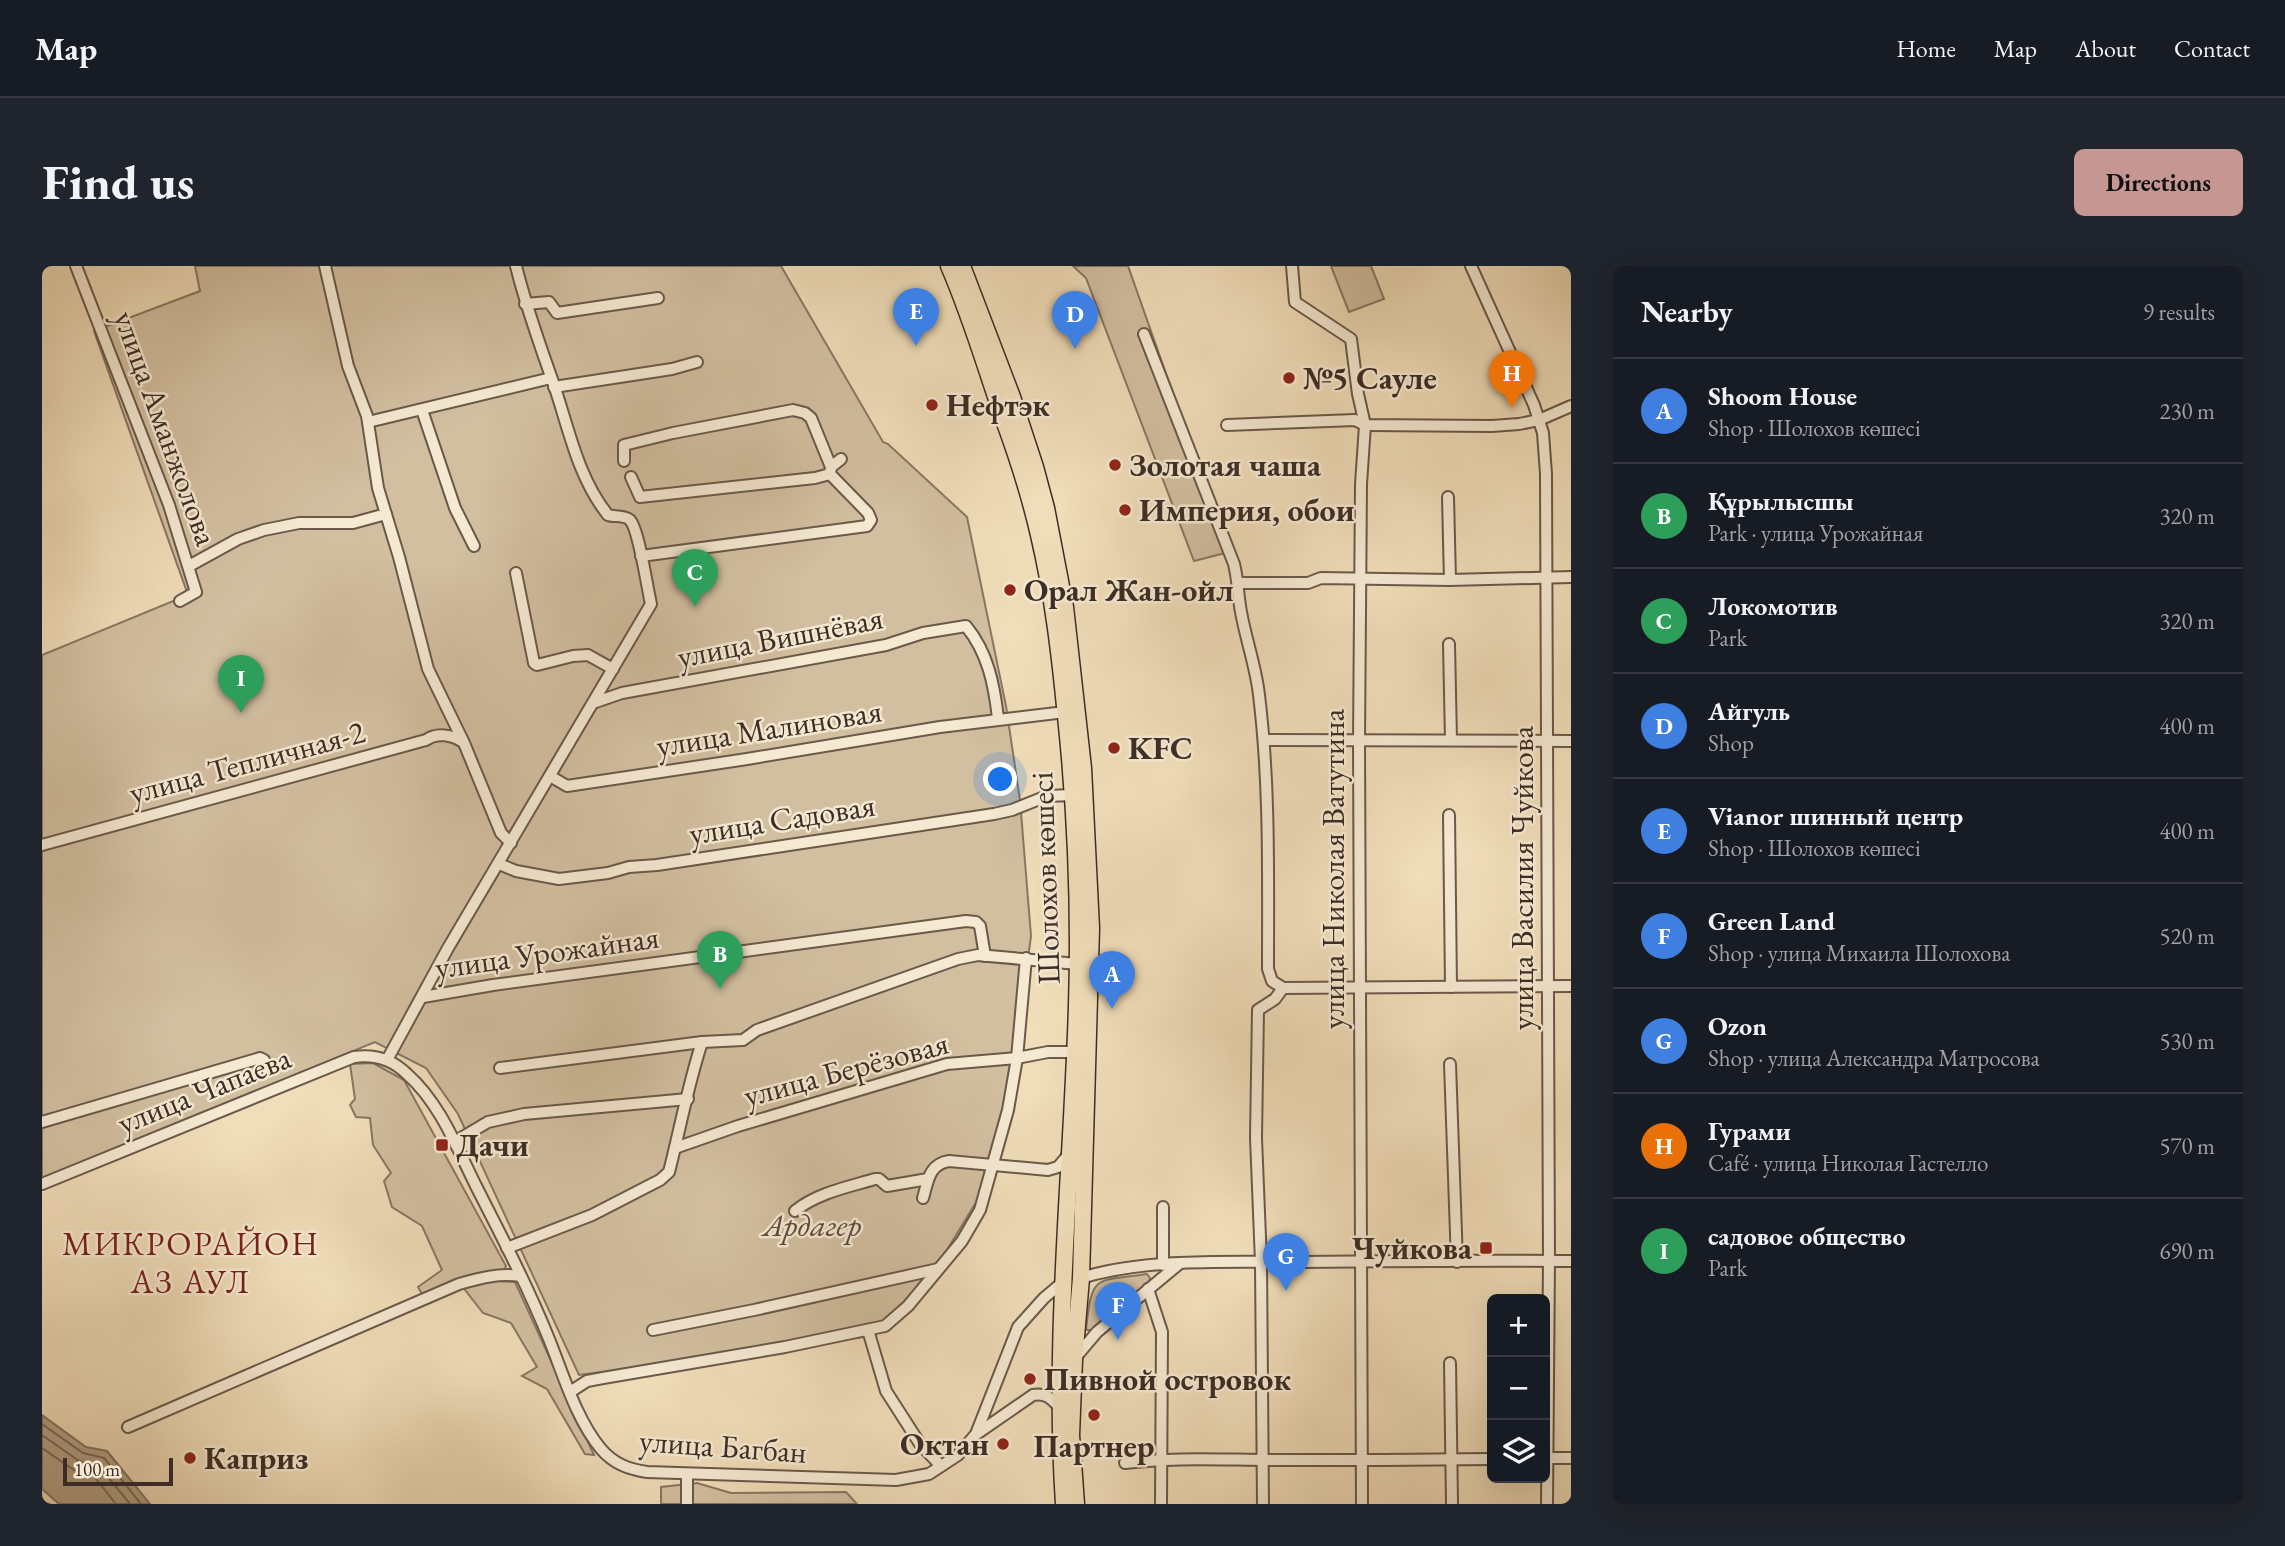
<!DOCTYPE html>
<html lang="en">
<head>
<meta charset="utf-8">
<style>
  body { margin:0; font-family:"EB Garamond",serif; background:#20242c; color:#f1f3f6 }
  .controls { position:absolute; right:21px; bottom:21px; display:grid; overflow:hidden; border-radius:10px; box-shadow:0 7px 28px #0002 }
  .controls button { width:63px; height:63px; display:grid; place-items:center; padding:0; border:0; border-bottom:2px solid #363941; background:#171b24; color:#f1f3f6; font:35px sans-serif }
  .scale { position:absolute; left:21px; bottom:18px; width:110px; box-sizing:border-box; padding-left:7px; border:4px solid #3d2d26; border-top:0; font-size:19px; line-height:24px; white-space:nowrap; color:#3d2d26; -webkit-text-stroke:5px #f5e9d2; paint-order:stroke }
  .you { position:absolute; left:959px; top:514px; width:24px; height:24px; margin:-18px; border:5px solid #fff; border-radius:50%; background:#1a73e8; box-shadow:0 0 0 10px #1a73e833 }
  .badge { display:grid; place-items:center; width:46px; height:46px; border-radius:50%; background:#c59692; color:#fff; font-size:23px; font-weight:700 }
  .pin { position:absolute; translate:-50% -58px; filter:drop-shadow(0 2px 4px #0008) }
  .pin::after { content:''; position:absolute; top:37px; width:24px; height:21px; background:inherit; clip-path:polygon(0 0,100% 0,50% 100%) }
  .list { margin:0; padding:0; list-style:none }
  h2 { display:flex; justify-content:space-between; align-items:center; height:91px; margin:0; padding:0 28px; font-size:30px }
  h2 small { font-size:23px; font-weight:400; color:#9ea1a6 }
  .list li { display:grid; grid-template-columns:46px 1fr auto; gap:21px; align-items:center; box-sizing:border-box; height:105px; padding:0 28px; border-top:2px solid #363941 }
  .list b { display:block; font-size:26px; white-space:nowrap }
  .list p { margin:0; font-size:23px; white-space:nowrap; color:#9ea1a6 }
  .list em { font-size:23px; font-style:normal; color:#9ea1a6 }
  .icon { flex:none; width:38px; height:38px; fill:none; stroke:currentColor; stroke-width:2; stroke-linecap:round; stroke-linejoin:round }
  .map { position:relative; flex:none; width:1529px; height:1238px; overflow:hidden; border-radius:10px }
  header { display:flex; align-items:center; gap:42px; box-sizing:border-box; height:98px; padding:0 35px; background:#171b24; border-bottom:2px solid #363941 }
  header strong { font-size:33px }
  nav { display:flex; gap:38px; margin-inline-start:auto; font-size:24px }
  .intro { display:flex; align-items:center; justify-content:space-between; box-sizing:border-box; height:168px; padding:0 42px }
  h1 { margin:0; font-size:49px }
  .button { padding:18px 32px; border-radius:10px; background:#c59692; color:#111; font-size:24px; font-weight:700 }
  main { display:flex; gap:42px; padding:0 42px }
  aside { flex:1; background:#171b24; border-radius:10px; box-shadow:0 7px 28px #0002 }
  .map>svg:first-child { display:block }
  .green { fill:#d2bfa0; stroke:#887663; stroke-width:2 }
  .water { fill:#b3a187; stroke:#847360; stroke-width:2 }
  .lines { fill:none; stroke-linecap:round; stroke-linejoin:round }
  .shore { stroke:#786756; stroke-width:2 }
  .minor-casing { stroke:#6a594b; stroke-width:14 }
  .highway-casing { stroke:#3d2d26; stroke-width:19 }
  .minor { stroke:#f5e9d2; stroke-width:10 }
  .highway { stroke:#f0ddb9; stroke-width:16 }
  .poi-dot { fill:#8f2418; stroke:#f5e9d2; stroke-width:2.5 }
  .labels { text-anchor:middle; stroke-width:5; stroke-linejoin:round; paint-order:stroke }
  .poi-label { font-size:32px; font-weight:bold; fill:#3d2d26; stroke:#f5e9d2; text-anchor:start }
  .street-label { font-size:32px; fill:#3d2d26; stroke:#f5e9d2 }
  .park-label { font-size:32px; font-style:italic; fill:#5b4a3e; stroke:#f5e9d2 }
  .neighbourhood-label { font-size:33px; letter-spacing:2px; fill:#7a1f14; stroke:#f5e9d2 }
</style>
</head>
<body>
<header>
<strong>Map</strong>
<nav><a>Home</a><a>Map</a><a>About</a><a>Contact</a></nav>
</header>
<div class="intro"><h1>Find us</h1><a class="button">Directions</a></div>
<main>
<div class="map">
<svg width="1529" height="1238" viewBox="0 0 1529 1238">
  <rect width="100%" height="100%" fill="#f0ddb9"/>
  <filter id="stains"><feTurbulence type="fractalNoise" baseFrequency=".00286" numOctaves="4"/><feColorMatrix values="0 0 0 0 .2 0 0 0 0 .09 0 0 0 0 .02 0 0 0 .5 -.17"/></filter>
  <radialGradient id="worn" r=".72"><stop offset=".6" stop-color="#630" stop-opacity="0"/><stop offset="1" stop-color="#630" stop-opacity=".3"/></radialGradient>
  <g class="green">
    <path d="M153,0H739L841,176L846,178L925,251L964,440L978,534L989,670L975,777L944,920L894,1002L829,1070L537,1109L416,848L384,802L333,776L0,912V389L146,329L52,65L158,25Z"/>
    <path d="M1031,0H1086L1187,286L1152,295L1044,12Z"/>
    <path d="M1289,0H1329L1342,33L1307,46Z"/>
    <path d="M331,797L362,814L464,1000L456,1015L473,1016L552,1189L543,1188L505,1123L480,1110L495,1101L469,1057L441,1047L416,1015L382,1031L376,1021L400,1004L380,960L350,941L342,915L349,907L331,879L328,852L314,851L308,839L313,833L308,798Z"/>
    <path d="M1105,1008L1108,1012L1107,1017L1052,1064H1044C1050,1007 1052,1016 1105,1008Z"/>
    <path d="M655,1217L689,1227L804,1226L815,1238H619V1221Z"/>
  </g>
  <path class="water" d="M0,1149L44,1181L65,1185L108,1238H17L0,1223Z"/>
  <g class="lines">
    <g class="shore">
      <path d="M0,1158L41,1187L62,1192L99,1238"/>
      <path d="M0,1169L37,1195L57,1200L88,1238"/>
      <path d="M0,1182L32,1204L51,1209L74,1238"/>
    </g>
    <g class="minor-casing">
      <g id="minor">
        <path d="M34,0L127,239L154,326L138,335"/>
        <path d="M283,0L306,100L325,150L336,222L357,291L386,403L422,477L459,567L469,577"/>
        <path d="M1250,0L1253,36L1309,73L1316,128L1323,159L1319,218L1317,475L1320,1238"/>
        <path d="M1429,0L1492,139L1501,167L1504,208L1507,994L1505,1238"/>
        <path d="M483,38L507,36L515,47L616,32"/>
        <path d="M1102,68L1192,298C1196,314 1196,330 1199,346C1204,374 1214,401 1217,429C1228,519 1226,612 1226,703L1230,715L1241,722"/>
        <path d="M512,121L630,103L655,96"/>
        <path d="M380,144L413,242L432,280"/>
        <path d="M326,156L509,112"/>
        <path d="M1185,159L1313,154L1323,159L1450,160L1477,158L1497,154L1529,140"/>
        <path d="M582,195V179L631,167L751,144L763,147L769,152L789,201"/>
        <path d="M589,211L598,231L773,212L788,208"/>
        <path d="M1406,231L1408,314"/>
        <path d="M599,290L825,260L829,254L826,247L788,208L789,201L799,193"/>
        <path d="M147,300L196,273L222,264L257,257H311L344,248"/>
        <path d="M474,307L492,397L495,399L531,390L546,389L571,403"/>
        <path d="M1197,317H1266L1279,312L1408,314L1529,311"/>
        <path d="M1407,378L1409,474"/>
        <path d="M551,437L580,427L844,379L881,367L924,360C946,387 952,418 956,452"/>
        <path d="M1222,474L1529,475"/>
        <path d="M508,510L525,520L705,493L898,461L1023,446"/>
        <path d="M1407,549L1409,721"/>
        <path d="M0,579L384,474C395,466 410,469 421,476"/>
        <path d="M457,598L474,605L517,613L566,607L587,601L615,599L952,548L970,544L1005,530L1030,529"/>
        <path d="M1241,722L1529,720"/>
        <path d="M381,731L451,719L924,655L934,656L938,660L943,690"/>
        <path d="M345,794L406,682L609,338C605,321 597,264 588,254C583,249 572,251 566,249C536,212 527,163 512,119C498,79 484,41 474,0"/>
        <path d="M1408,798L1415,996"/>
        <path d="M458,802L660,776L701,774L715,764L916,693L936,689L1036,698"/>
        <path d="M0,856L218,792L222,794L226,805"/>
        <path d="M414,879L419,872L446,856L482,848L646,833"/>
        <path d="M633,882L696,860L905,798L975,792L1006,786H1033"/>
        <path d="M0,918L312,791C333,788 350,793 365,808C398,837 415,882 434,920C460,971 486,1021 507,1073C522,1110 534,1153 559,1183C572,1198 586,1203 605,1206L854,1214L887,1208L916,1189L934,1168L976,1061L1002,1032L1021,1016"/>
        <path d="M881,932C886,915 887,898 907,895L1006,904L1016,901L1027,888"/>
        <path d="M1121,941V999"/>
        <path d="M753,945C775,927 806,921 833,913H837L845,920L886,913"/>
        <path d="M465,982L550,949L618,914L627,906C638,863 646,819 660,776"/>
        <path d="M1039,1012C1104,992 1188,996 1256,996C1347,995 1438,994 1529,995"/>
        <path d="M1106,1023L1120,1066L1119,1238"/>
        <path d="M611,1064L712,1044L896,1003"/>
        <path d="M826,1064L844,1125L878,1178L899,1200"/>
        <path d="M1033,1092L1055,1066L1137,998"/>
        <path d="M1408,1097L1410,1238"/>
        <path d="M528,1126L545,1115L561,1112L743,1081L843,1060L866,1040L920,975L938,944L966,844L975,792L984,692"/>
        <path d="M86,1161L417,1018C438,1012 457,1007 478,1010"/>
        <path d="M936,1167L991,1129C1004,1127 1009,1132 1017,1141"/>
        <path d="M1503,1192H1529"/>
        <path d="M1083,1197C1133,1191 1182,1194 1232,1194C1305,1194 1377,1194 1450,1193"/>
        <path d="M645,1238V1208"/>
        <path d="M1221,1238L1219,996L1214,872L1216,744L1233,733L1241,722"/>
      </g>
    </g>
    <g class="highway-casing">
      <g id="highway">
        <path d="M907,0C929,50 944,103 962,154C976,192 988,230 997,269C1011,328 1018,389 1024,450C1034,546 1038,643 1035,740C1030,906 1011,1072 1022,1238"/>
        <path d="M920,0L970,131L993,201L1004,242L1023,341L1041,502L1049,662L1039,1012L1032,1094L1029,1169L1034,1238"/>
      </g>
    </g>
    <use href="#minor" class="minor"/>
    <use href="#highway" class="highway"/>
  </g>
  <g class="poi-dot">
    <circle cx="1247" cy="112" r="7"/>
    <circle cx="890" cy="139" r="7"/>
    <circle cx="1073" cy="199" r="7"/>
    <circle cx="1083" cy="244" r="7"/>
    <circle cx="968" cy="324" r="7"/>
    <circle cx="1072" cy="482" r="7"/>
    <rect x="393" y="872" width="14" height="14" rx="3.5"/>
    <rect x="1437" y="975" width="14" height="14" rx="3.5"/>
    <circle cx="988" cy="1113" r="7"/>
    <circle cx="1052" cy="1149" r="7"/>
    <circle cx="961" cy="1178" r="7"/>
    <circle cx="148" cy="1192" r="7"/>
  </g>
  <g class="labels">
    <g class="poi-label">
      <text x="1261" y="123">№5 Сауле</text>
      <text x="904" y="150">Нефтэк</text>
      <text x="1087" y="210">Золотая чаша</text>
      <text x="1097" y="255">Империя, обои</text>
      <text x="982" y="335">Орал Жан-ойл</text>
      <text x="1086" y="493">KFC</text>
      <text x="414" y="890">Дачи</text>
      <text x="1430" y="993" text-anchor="end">Чуйкова</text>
      <text x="1002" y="1124">Пивной островок</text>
      <text x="947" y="1189" text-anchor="end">Октан</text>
      <text x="1052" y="1191" text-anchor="middle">Партнер</text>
      <text x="162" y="1203">Каприз</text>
    </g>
    <g class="street-label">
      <text transform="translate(124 162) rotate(70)" y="11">улица Аманжолова</text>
      <text transform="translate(738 371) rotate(-11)" y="11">улица Вишнёвая</text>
      <text transform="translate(727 462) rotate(-9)" y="11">улица Малиновая</text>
      <text transform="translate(205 496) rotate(-15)" y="11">улица Тепличная-2</text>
      <text transform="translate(740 553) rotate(-9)" y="11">улица Садовая</text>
      <text transform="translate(1291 603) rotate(-90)" y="11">улица Николая Ватутина</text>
      <text transform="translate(1003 612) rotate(-92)" y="11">Шолохов көшесі</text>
      <text transform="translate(1480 612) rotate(-90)" y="11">улица Василия Чуйкова</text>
      <text transform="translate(505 686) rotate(-8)" y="11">улица Урожайная</text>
      <text transform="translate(804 803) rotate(-15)" y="11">улица Берёзовая</text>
      <text transform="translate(162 824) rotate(-22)" y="11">улица Чапаева</text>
      <text transform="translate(681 1180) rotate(4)" y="11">улица Багбан</text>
    </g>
    <g class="park-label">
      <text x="770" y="970">Ардагер</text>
    </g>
    <g class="neighbourhood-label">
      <text x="149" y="989">МИКРОРАЙОН<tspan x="149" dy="38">АЗ АУЛ</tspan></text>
    </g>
  </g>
  <rect width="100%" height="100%" filter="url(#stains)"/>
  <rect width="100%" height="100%" fill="url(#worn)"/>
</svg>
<div class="controls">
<button>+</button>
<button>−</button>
<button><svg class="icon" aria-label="layers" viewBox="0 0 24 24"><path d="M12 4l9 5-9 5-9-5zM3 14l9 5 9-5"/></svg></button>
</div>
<div class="scale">100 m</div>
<div class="you"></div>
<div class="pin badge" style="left:1070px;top:743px;background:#3f7fe0">A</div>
<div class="pin badge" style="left:678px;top:723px;background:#2e9e5b">B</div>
<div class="pin badge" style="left:653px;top:341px;background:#2e9e5b">C</div>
<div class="pin badge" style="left:1033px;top:83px;background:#3f7fe0">D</div>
<div class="pin badge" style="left:874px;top:80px;background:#3f7fe0">E</div>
<div class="pin badge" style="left:1076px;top:1074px;background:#3f7fe0">F</div>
<div class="pin badge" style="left:1244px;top:1025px;background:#3f7fe0">G</div>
<div class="pin badge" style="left:1470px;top:142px;background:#e8710a">H</div>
<div class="pin badge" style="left:199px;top:447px;background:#2e9e5b">I</div>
</div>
<aside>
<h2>Nearby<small>9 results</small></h2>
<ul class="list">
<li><span class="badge" style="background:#3f7fe0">A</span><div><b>Shoom House</b><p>Shop · Шолохов көшесі</p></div><em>230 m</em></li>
<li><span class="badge" style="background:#2e9e5b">B</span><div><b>Құрылысшы</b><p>Park · улица Урожайная</p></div><em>320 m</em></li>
<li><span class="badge" style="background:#2e9e5b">C</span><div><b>Локомотив</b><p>Park</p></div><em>320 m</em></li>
<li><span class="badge" style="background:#3f7fe0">D</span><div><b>Айгуль</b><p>Shop</p></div><em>400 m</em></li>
<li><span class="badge" style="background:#3f7fe0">E</span><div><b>Vianor шинный центр</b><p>Shop · Шолохов көшесі</p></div><em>400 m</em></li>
<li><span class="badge" style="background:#3f7fe0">F</span><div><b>Green Land</b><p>Shop · улица Михаила Шолохова</p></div><em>520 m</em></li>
<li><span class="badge" style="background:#3f7fe0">G</span><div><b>Ozon</b><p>Shop · улица Александра Матросова</p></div><em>530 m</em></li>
<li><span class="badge" style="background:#e8710a">H</span><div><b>Гурами</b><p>Café · улица Николая Гастелло</p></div><em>570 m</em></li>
<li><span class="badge" style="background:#2e9e5b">I</span><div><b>садовое общество</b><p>Park</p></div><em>690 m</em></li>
</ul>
</aside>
</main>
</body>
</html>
